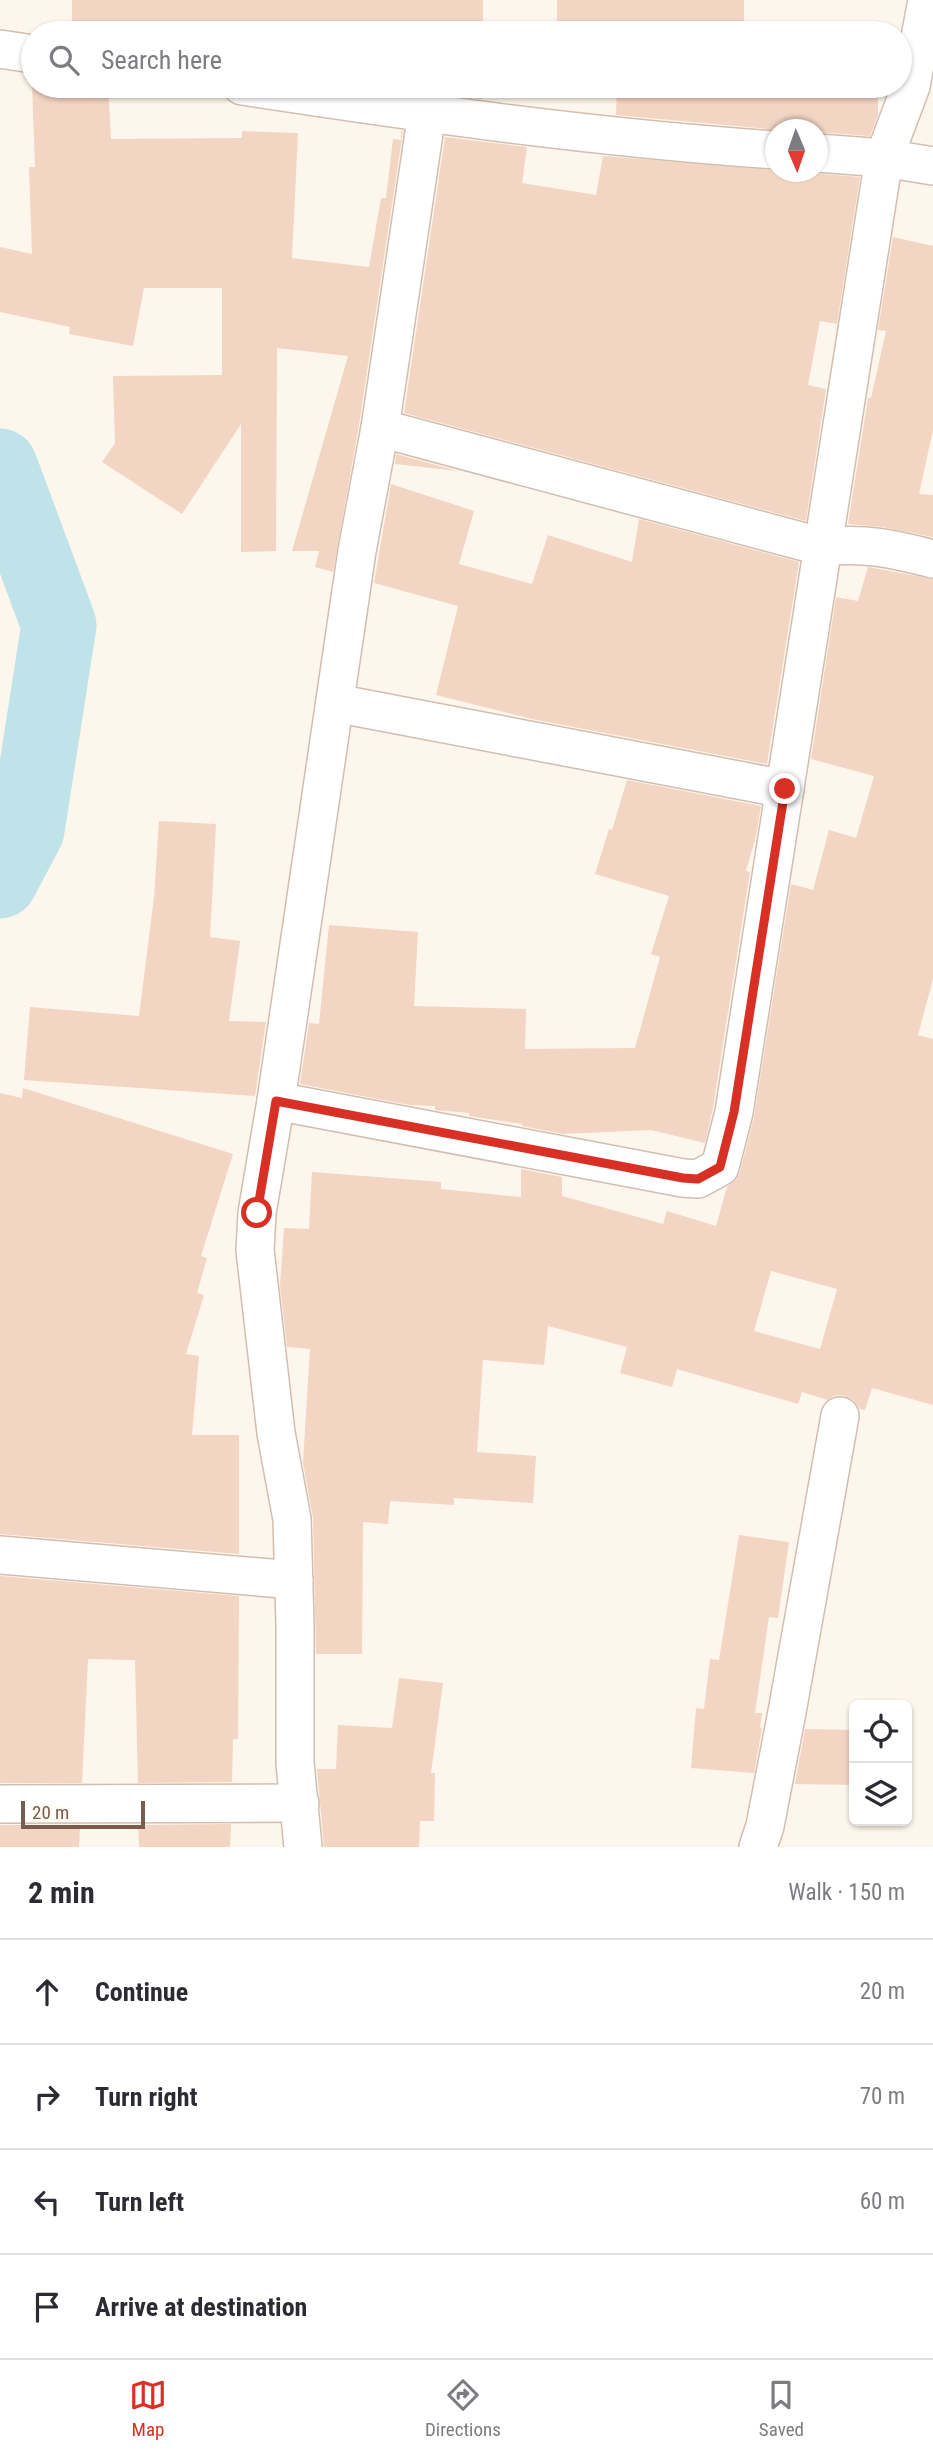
<!DOCTYPE html>
<html lang="en">
<head>
<meta charset="utf-8">
<style>
  body { margin:0; font-family:"Roboto Condensed",sans-serif; background:#f7f7f7; color:#2b2b33 }
  .controls { position:absolute; right:21px; bottom:21px; display:grid; overflow:hidden; border-radius:10px; box-shadow:0 2px 5px #0004 }
  .controls button { width:63px; height:63px; display:grid; place-items:center; padding:0; border:0; border-bottom:2px solid #e1e1e2; background:#fff; color:#2b2b33; font:35px sans-serif }
  .compass { position:absolute; left:765px; top:119px; width:63px; height:63px; border-radius:50%; background:#fff; box-shadow:0 2px 5px #0004; rotate:178deg }
  .scale { position:absolute; left:21px; bottom:18px; width:124px; box-sizing:border-box; padding-left:7px; border:4px solid #7a5c4d; border-top:0; font-size:19px; line-height:24px; white-space:nowrap; color:#7a5c4d; -webkit-text-stroke:5px #fffaf3; paint-order:stroke }
  .stop { position:absolute; width:21px; height:21px; margin:-16px; border:5px solid #d93025; border-radius:50%; background:#fff }
  .stop.end { background:#d93025; border-color:#fff; box-shadow:0 2px 7px #0008 }
  .list { margin:0; padding:0; list-style:none }
  h2 { display:flex; justify-content:space-between; align-items:center; height:91px; margin:0; padding:0 28px; font-size:30px }
  h2 small { font-size:23px; font-weight:400; color:#7c7c81 }
  .list li { display:grid; grid-template-columns:46px 1fr auto; gap:21px; align-items:center; box-sizing:border-box; height:105px; padding:0 28px; border-top:2px solid #e1e1e2 }
  .list b { display:block; font-size:26px; white-space:nowrap }
  .list em { font-size:23px; font-style:normal; color:#7c7c81 }
  .icon { flex:none; width:38px; height:38px; fill:none; stroke:currentColor; stroke-width:2; stroke-linecap:round; stroke-linejoin:round }
  .map { position:relative; flex:none; width:933px; height:1847px; overflow:hidden }
  .search { position:absolute; background:#fff; box-shadow:0 2px 5px #0004; left:21px; right:21px; top:21px; height:77px; display:flex; align-items:center; gap:18px; box-sizing:border-box; padding:0 24px; border-radius:38px; color:#7c7c81; font-size:26px }
  .sheet { height:511px; background:#fff }
  nav { display:flex; justify-content:space-around; align-items:center; box-sizing:border-box; height:98px; border-top:2px solid #e1e1e2; background:#fff; font-size:19px; color:#7c7c81 }
  nav a { display:grid; justify-items:center; gap:4px }
  nav .on { color:#d93025 }
  .map>svg:first-child { display:block }
  .lines { fill:none; stroke-linecap:round; stroke-linejoin:round }
  .river { stroke:#bfe3e8; stroke-width:75 }
  .building { fill:#f3d5c3; fill-rule:evenodd }
  .street-casing { stroke:#d1beb0; stroke-width:40 }
  .street { stroke:#fff; stroke-width:37 }
  .route { stroke:#d93025; stroke-width:9 }
</style>
</head>
<body>
<div class="map">
<svg width="933" height="1847" viewBox="0 0 933 1847">
  <rect width="100%" height="100%" fill="#fdf6ec"/>
  <g class="lines">
    <path class="river" d="M0,466L59,625L27,830L0,881"/>
  </g>
  <g class="building">
    <rect x="72" y="0" width="411" height="33"/>
    <rect x="557" y="0" width="187" height="33"/>
    <path d="M32,84L33,86H108L111,139L242,138V131L298,133L292,258L369,267L381,198H386L393,139L401,140V131H403L359,425L333,572L315,567L319,551H292L348,356L277,348L276,551L241,552V424L182,514L102,462L115,443L113,376L222,375V288H144L133,346L69,334L70,327L0,312V247L32,254L29,167H35Z"/>
    <path d="M402,86H482V99L402,88Z"/>
    <path d="M617,86H878V115L870,136L817,132V130H779L616,115Z"/>
    <path d="M445,137L527,147L522,183L596,195L603,156L860,177L837,324L820,321L808,385L826,389L806,521L404,413Z"/>
    <path d="M893,237L933,246V430L919,494L933,495V537L882,527L848,524L868,398H871L886,331L878,330Z"/>
    <path d="M396,454L458,471L395,464Z"/>
    <path d="M391,484L474,511L459,564L532,584L548,535L632,562L639,519L799,562L767,764L532,719L436,695L458,606L374,583Z"/>
    <path d="M868,567L933,579V979L918,1035L933,1039V1405L872,1388L865,1410L860,1409L853,1400L843,1395L834,1396L828,1400L802,1392L798,1404L677,1369L672,1387L620,1373L627,1347L548,1326L544,1365L483,1360L477,1452L536,1456L533,1503L454,1498V1505L390,1501L388,1524L363,1522L362,1654H316L313,1518L303,1463L310,1349L287,1347L280,1286L284,1228L309,1229L312,1172L441,1182V1189L521,1197V1169L562,1177V1196L663,1224L667,1211L716,1226L727,1187L736,1180L740,1172L754,1117L791,884L813,890L829,830L856,838L874,776L811,759L836,597L858,601ZM771,1271L837,1289L820,1349L754,1331Z"/>
    <path d="M627,780L761,806L756,836L746,871L750,872L713,1108L705,1143L651,1130L563,1134L522,1126V1124L469,1116V1113L435,1110V1106L409,1105L300,1084L309,1023L319,1024L329,925L418,932L414,1006L526,1009L525,1049L635,1048L660,957L651,954L669,896L595,874L609,829L612,830Z"/>
    <path d="M159,821L216,824L210,937L240,941L229,1021L266,1022L255,1096L24,1080L30,1007L139,1016L154,897Z"/>
    <path d="M23,1088L233,1154L201,1256L207,1258L197,1293L204,1295L186,1354L199,1356L192,1435H239V1554L0,1534V1093L22,1098Z"/>
    <path d="M739,1535L789,1542L778,1618L769,1617L755,1713H762L760,1728H762L754,1773L691,1768L696,1708L704,1709L710,1659L719,1660Z"/>
    <path d="M0,1576L239,1596L238,1739H233L232,1782L138,1783L135,1660L88,1659L82,1783H0Z"/>
    <path d="M399,1678L443,1683L431,1773H435L434,1821H420L419,1847H324L317,1769H336L338,1725L392,1728Z"/>
    <path d="M805,1729L854,1730V1785L795,1784Z"/>
    <path d="M231,1824L230,1847H139L138,1825Z"/>
    <path d="M0,1825H80L79,1847H0Z"/>
  </g>
  <g class="lines">
    <g class="street-casing">
      <g id="street">
        <path d="M0,49L33,54"/>
        <path d="M242,86C419,113 597,138 776,150"/>
        <path d="M818,153L884,158L933,166"/>
        <path d="M380,428L823,547C864,542 894,549 933,559"/>
        <path d="M335,703L785,789"/>
        <path d="M276,1101L357,551L380,428L427,113"/>
        <path d="M0,1555L294,1580"/>
        <path d="M0,1804L300,1803"/>
        <path d="M303,1847L295,1763V1624L292,1519L276,1433L255,1250L257,1213L276,1101L683,1178L698,1179L720,1167L734,1112L884,158L911,86L927,0"/>
        <path d="M758,1847L765,1826L787,1712L840,1416"/>
      </g>
    </g>
    <use href="#street" class="street"/>
  </g>
  <g class="lines">
    <path class="route" d="M257,1213L276,1101L683,1178L698,1179L720,1167L734,1112L785,789"/>
  </g>
</svg>
<div class="controls">
<button><svg class="icon" aria-label="locate" viewBox="0 0 24 24"><circle cx="12" cy="12" r="6"/><path d="M12 2v4M12 18v4M2 12h4M18 12h4"/></svg></button>
<button><svg class="icon" aria-label="layers" viewBox="0 0 24 24"><path d="M12 4l9 5-9 5-9-5zM3 14l9 5 9-5"/></svg></button>
</div>
<svg class="compass" viewBox="-18 -18 36 36"><path d="M0-13l5 13h-10z" fill="#e53935"/><path d="M0 13l5-13h-10z" fill="#7c7c81"/></svg>
<div class="scale">20 m</div>
<div class="stop" style="left:257px;top:1213px"></div>
<div class="stop end" style="left:785px;top:789px"></div>
<div class="search"><svg class="icon" aria-label="search" viewBox="0 0 24 24"><circle cx="10" cy="10" r="6"/><path d="M15 15l6 6"/></svg>Search here</div>
</div>
<section class="sheet">
<h2>2 min<small>Walk · 150 m</small></h2>
<ul class="list">
<li><svg class="icon" aria-label="ahead" viewBox="0 0 24 24"><path d="M12 20V5M6 11l6-6 6 6"/></svg><div><b>Continue</b></div><em>20 m</em></li>
<li><svg class="icon" aria-label="right" viewBox="0 0 24 24"><path d="M7 20v-9h11M14 6l5 5-5 5"/></svg><div><b>Turn right</b></div><em>70 m</em></li>
<li><svg class="icon" aria-label="left" viewBox="0 0 24 24"><path d="M17 20v-9H6M10 6l-5 5 5 5"/></svg><div><b>Turn left</b></div><em>60 m</em></li>
<li><svg class="icon" aria-label="arrive" viewBox="0 0 24 24"><path d="M6 21V4h12l-3 4 3 4H6"/></svg><div><b>Arrive at destination</b></div></li>
</ul>
</section>
<nav>
<a class="on"><svg class="icon" aria-label="map" viewBox="0 0 24 24"><path d="M3 6l6-2 6 2 6-2v14l-6 2-6-2-6 2zM9 4v14M15 6v14"/></svg>Map</a>
<a><svg class="icon" aria-label="directions" viewBox="0 0 24 24"><path d="M12 3l9 9-9 9-9-9zM9 14v-3h6M13 9l2 2-2 2"/></svg>Directions</a>
<a><svg class="icon" aria-label="saved" viewBox="0 0 24 24"><path d="M7 4h10v16l-5-4-5 4z"/></svg>Saved</a>
</nav>
</body>
</html>
